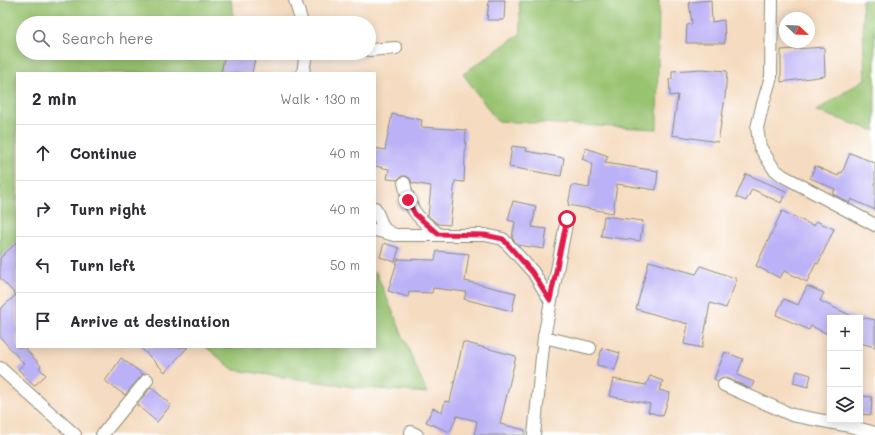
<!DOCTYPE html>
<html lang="en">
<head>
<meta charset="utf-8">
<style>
  body { margin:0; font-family:Mali,sans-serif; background:#f2f2f3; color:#2b2b33 }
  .controls { position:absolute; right:12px; bottom:12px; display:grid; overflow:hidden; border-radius:0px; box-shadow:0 2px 10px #0003 }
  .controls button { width:36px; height:36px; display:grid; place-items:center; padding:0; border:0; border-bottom:1px solid #e1e1e2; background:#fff; color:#2b2b33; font:20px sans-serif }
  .compass { position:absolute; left:779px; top:12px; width:36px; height:36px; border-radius:50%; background:#fff; box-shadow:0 2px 10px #0003; rotate:113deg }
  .stop { position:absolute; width:12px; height:12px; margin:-9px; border:3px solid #e11d48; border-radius:50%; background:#fff }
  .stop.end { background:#e11d48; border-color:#fff; box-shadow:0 1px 4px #0008 }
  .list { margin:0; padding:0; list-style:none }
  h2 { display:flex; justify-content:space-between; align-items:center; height:52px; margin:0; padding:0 16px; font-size:17px }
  h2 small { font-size:13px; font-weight:400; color:#7c7c81 }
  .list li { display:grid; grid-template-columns:26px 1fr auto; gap:12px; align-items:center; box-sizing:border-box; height:56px; padding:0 16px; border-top:1px solid #e1e1e2 }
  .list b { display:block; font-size:15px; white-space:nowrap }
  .list em { font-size:13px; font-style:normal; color:#7c7c81 }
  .icon { flex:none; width:22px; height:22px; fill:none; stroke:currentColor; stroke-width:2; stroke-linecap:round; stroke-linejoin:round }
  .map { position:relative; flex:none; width:875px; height:435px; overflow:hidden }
  .search { position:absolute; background:#fff; box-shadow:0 2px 10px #0003; left:16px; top:16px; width:360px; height:44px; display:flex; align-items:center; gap:10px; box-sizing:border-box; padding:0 14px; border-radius:22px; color:#7c7c81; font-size:15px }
  .panel { position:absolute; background:#fff; box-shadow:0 2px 10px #0003; left:16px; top:72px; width:360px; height:276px; border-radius:0px }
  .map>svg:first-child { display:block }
  .green { fill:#98c36f; stroke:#5c8052 }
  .building { fill:#bbb1f6 }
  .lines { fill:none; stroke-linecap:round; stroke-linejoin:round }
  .street-casing { stroke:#8a8c7a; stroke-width:14 }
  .street { stroke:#fff; stroke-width:12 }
  .route { stroke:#e11d48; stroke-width:5 }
</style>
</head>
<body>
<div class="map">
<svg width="875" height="435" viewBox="0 0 875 435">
  <rect width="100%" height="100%" fill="#fff"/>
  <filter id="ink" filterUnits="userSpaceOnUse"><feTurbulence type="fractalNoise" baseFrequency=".025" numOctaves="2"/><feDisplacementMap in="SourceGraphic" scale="8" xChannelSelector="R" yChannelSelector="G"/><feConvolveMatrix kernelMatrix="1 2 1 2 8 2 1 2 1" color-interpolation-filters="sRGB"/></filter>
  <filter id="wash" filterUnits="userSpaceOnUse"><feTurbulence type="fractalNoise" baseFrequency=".012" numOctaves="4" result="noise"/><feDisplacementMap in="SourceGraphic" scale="16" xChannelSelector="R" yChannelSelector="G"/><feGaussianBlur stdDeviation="0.9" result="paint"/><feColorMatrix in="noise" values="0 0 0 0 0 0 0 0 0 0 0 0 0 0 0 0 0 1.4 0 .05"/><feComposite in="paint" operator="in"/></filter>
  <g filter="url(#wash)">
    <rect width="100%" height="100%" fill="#f5dbbf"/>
    <g class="green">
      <path d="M0,0H231L234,23H23V53H237L239,73H17V270L0,273Z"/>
      <path d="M519,0H659L657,129L497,121L463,74L521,33Z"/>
      <path d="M862,0H875V131L816,111L865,79Z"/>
      <path d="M375,270L427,393L354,387L234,370L206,347H375Z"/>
    </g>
    <g id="blocks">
      <g class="building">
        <path d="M489,0H505L504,20H487Z"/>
        <path d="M711,0L712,22L724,20L725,43H686L687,25L692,24L689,2Z"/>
        <path d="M824,47L825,76L781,82V50Z"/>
        <path d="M225,53H256L252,73H221Z"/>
        <path d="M702,69L727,71L725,98L718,142L672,135L678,95L670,96L669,79H672V71Z"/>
        <path d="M392,114L422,120L421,127L466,130L464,182L455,181L450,225L438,224L428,216L431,186L412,183L410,178L406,176H402L397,180L387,179L389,169L375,166V148L385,150Z"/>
        <path d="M512,146L527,148L526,151L564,158L561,176L509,167Z"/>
        <path d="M586,148L608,156L605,163L658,171L656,190L617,184L613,213L568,205L572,185L589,188L592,163L582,159Z"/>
        <path d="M850,153L875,163V210L851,199L849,203L833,194L835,189L810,178L815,166L838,176L840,172L842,173Z"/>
        <path d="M746,174L786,191L781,203L752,189L746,201L736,197Z"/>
        <path d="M513,201L536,206L532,227L547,229L544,249L518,245L512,238L515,222L508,220Z"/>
        <path d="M782,211L814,226L816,221L834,229L818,264L816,263L807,282L784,271L780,278L756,266Z"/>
        <path d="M604,216L643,221L640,241L601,236Z"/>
        <path d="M17,242V347H24L41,366L39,368L46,375L34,386L18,369L24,364L0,337V309L16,295L0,278V258Z"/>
        <path d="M384,243L399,248L395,262L380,257Z"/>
        <path d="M437,251L469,254L465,281L516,293L512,311L464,299L466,292L433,288L432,293L409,292L408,297L388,291L398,259L435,260Z"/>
        <path d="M649,261L696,274L701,266L737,279L726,308L710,303L702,348L684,344L688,324L636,309Z"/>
        <path d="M807,286L824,293L820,301L856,318H830V335L811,326L809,330L776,315L784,299L798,305Z"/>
        <path d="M860,317L875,320V347L860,343Z"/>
        <path d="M463,342L516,356L500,424L525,430V435H474L477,421L457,416L450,432L426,422L433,408L442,412L445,401L450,402Z"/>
        <path d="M140,347H188L165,372Z"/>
        <path d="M602,348L620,353L615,370L597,365Z"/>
        <path d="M725,352L743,359L737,375L754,382L751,389L727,378H723L718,381L714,379Z"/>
        <path d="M121,358L143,374L125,395L105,381Z"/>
        <path d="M797,371L811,375L808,387L793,383Z"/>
        <path d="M650,376L663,381L659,390L670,393L663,416L648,412L650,404L609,396L613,379L646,385Z"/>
        <path d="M151,387L171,405L157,422L137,405Z"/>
        <path d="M860,396L872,397L871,415L860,414Z"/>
      </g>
    </g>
  </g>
  <g filter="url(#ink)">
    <use href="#blocks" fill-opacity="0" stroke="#8a8c7a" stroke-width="1"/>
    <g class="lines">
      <g class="street-casing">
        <g id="street">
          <path d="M295,0L302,23"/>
          <path d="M772,0L771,77L762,107L757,128L760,147L774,169L783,176L875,225"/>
          <path d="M369,50L396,48"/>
          <path d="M303,73L306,53"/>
          <path d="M404,183C410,211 416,216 438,234"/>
          <path d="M375,208L384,229L393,234"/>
          <path d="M375,230L394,235H485L503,239L533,272L550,300"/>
          <path d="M544,337L590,348"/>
          <path d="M0,368L75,435"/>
          <path d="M724,385L792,415L850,426L875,433"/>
          <path d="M411,432L417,435"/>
          <path d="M102,435L147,380"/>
          <path d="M534,435L544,337L567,219"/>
        </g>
      </g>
      <use href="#street" class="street"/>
    </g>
  </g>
  <g class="lines" filter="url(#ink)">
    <path class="route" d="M408,200L415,214L438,234L485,235L503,239L532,272L550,300L567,219"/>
  </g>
</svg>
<div class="controls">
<button>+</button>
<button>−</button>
<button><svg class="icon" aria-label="layers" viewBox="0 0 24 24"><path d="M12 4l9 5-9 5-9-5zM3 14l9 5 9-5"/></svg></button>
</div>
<svg class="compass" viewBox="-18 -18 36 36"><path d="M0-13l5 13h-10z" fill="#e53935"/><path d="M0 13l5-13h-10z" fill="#7c7c81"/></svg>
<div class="stop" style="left:567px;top:219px"></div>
<div class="stop end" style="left:408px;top:200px"></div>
<div class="search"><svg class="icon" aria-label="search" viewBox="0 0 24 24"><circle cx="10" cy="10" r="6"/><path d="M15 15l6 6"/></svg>Search here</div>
<section class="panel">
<h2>2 min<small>Walk · 130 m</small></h2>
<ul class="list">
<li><svg class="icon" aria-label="ahead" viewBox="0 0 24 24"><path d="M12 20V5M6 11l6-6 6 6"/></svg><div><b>Continue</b></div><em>40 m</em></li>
<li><svg class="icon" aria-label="right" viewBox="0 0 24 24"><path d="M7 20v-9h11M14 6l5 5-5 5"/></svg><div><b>Turn right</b></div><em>40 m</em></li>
<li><svg class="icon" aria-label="left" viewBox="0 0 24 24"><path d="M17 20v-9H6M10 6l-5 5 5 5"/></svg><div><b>Turn left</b></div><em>50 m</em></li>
<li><svg class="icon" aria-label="arrive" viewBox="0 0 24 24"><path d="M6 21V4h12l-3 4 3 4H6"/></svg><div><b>Arrive at destination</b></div></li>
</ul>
</section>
</div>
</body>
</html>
